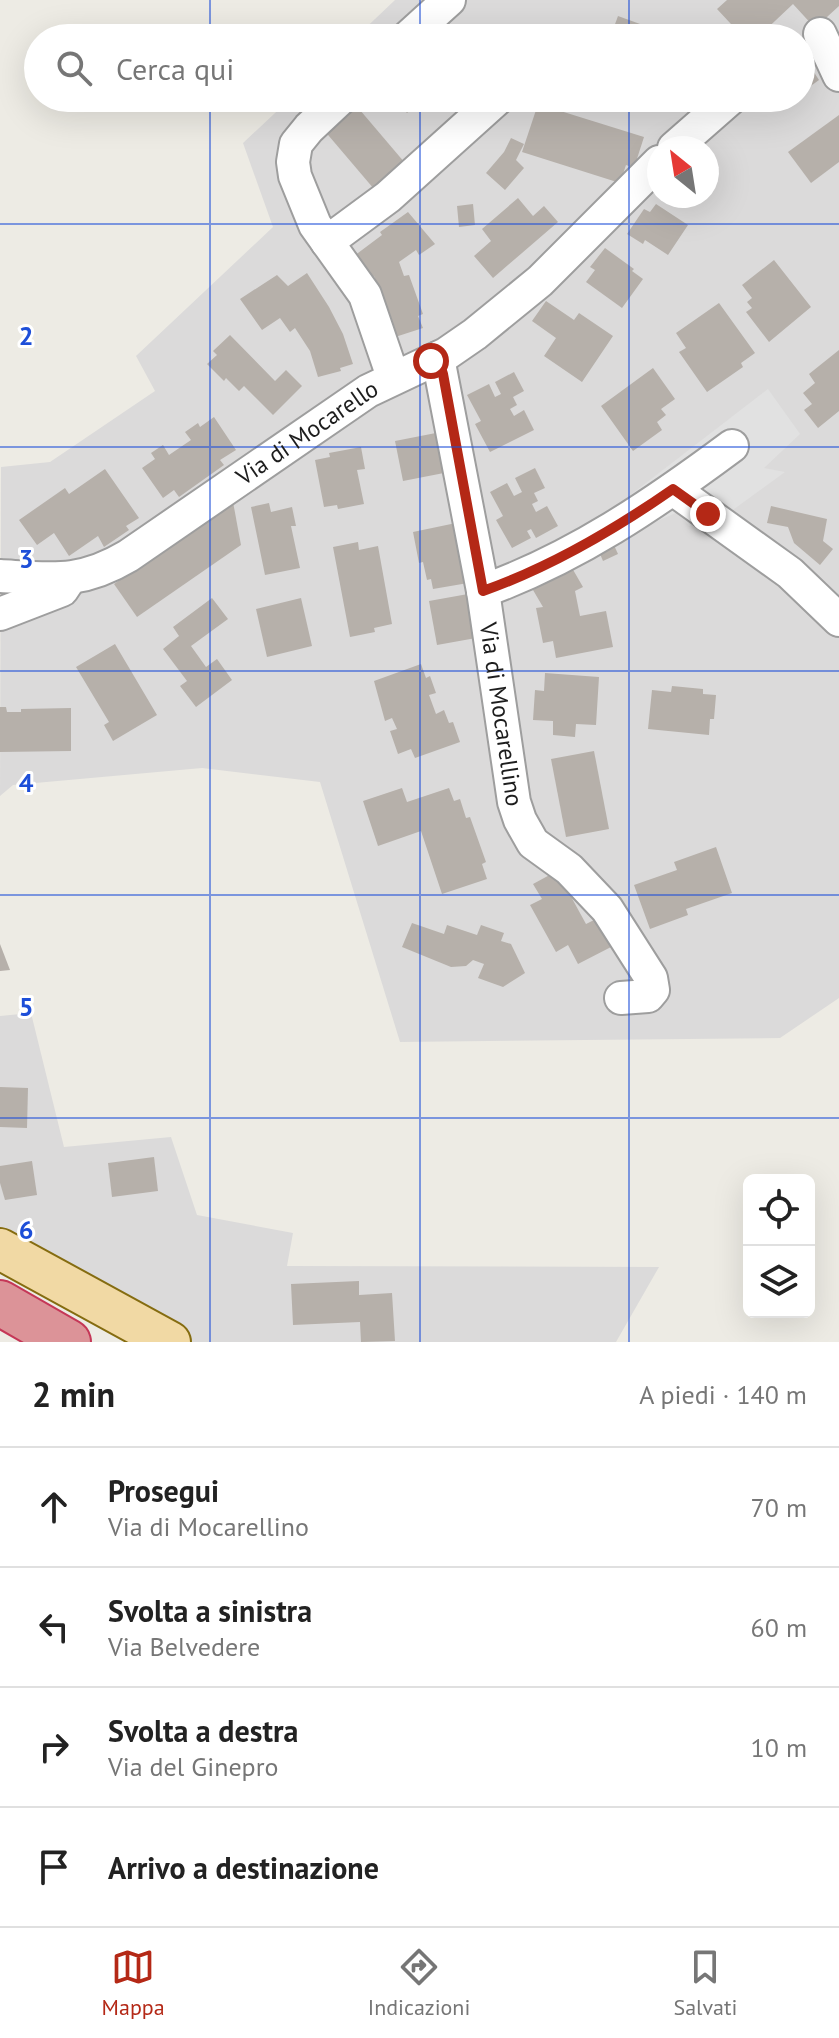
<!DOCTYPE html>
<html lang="it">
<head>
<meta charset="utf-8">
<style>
  body { margin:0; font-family:"PT Sans",sans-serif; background:#f6f6f6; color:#222 }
  .controls { position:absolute; right:24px; bottom:24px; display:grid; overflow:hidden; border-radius:12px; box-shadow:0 8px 32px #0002 }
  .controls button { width:72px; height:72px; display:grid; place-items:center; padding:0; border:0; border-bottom:2px solid #e0e0e0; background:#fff; color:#222; font:40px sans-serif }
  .compass { position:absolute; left:647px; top:136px; width:72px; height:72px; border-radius:50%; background:#fff; box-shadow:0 8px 32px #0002; rotate:330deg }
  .stop { position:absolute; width:24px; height:24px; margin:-18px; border:6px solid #b42816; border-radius:50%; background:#fff }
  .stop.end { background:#b42816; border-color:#fff; box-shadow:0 2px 8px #0008 }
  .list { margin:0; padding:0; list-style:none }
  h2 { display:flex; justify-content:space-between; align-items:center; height:104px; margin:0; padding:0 32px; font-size:34px }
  h2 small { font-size:26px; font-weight:400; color:#767676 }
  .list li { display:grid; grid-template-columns:52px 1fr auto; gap:24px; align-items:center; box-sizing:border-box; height:120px; padding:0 32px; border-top:2px solid #e0e0e0 }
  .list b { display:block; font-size:30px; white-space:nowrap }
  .list p { margin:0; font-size:26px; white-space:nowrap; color:#767676 }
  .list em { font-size:26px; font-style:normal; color:#767676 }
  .icon { flex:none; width:44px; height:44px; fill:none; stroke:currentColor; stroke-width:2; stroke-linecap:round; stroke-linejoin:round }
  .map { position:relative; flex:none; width:839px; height:1342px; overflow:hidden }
  .search { position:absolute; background:#fff; box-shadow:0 8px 32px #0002; left:24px; right:24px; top:24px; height:88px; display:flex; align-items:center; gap:20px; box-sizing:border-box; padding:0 28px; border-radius:44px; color:#767676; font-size:30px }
  .sheet { height:584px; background:#fff }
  nav { display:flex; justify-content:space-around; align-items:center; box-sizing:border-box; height:112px; border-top:2px solid #e0e0e0; background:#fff; font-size:22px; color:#767676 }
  nav a { display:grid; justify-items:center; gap:4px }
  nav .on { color:#b42816 }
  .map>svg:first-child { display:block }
  .residential { fill:#dbdada; fill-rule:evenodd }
  .parking { fill:#e1e1e1 }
  .building { fill:#b6b0aa }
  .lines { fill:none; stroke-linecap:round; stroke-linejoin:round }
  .minor-casing { stroke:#9e9e9e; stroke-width:36 }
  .major-casing { stroke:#856c10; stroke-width:44 }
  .highway-casing { stroke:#c53757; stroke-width:48 }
  .minor { stroke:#fff; stroke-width:32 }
  .major { stroke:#f1d9a4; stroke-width:40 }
  .highway { stroke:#dc9398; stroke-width:44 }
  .route { stroke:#b42816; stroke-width:10 }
  .grid { fill:none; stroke:#1d4ed8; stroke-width:2; stroke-opacity:0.55 }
  .labels { text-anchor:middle; stroke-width:6; stroke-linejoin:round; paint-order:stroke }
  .street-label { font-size:24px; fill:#1d1d1d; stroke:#fff }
  .grid-label { font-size:26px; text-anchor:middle; font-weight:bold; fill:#1d4ed8; stroke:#fff; stroke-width:6; stroke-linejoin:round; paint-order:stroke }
</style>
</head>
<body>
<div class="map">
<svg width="839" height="1342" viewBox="0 0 839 1342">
  <rect width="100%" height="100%" fill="#edebe4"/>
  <g class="residential">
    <path d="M395,0H839V998L780,1038L400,1042L320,782L202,768L13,785L0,796L1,467L50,462L155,391L136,356L273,227L243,143L291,98H801V38H355ZM659,148H707V196H659Z"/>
    <path d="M31,1013L64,1147L171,1137L197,1215L293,1233L287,1266L659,1267L616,1342H131L0,1267V1016Z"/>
  </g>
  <path class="parking" d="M768,389L800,434L764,468L785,472L730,512L689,526L678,512L639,529L620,503Z"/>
  <g class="building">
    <path d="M727,0H839V6L815,28L793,4L757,38H744L717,9Z"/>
    <path d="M618,16L651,28L647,38H610Z"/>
    <path d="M687,25L714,38H681Z"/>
    <path d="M806,60L819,80L801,93V64Z"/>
    <path d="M393,98H424L407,113Z"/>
    <path d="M449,98H477L462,112Z"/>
    <path d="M645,98H673L657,112Z"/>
    <path d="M354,103L405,163L374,189L323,129Z"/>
    <path d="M538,104L644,137L634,168L626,165L620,183L522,152Z"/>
    <path d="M839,115V162L811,183L788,152Z"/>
    <path d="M511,138L524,144L516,160L524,168L505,190L486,173L504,152Z"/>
    <path d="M518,198L533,216L544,206L558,222L493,278L474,256L491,241L482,229Z"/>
    <path d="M473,204L475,225L459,227L457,206Z"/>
    <path d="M656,204L688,225L668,255L645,240L643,244L627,234L644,209L650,212Z"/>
    <path d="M408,212L435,244L419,255L416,250L399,262L404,276L409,275L423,314L418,316L423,328L392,338L374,276L370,279L354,256L382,235L380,232Z"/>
    <path d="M605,248L634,269L632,271L643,279L622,308L586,282L595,270L590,267Z"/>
    <path d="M774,260L811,307L769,342L746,312L752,308L747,302L752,298L742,285Z"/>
    <path d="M307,273L329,307L343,334L353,364L340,368L341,371L318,377L310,351L295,328L290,332L280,318L262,330L240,299L277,275L288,286Z"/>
    <path d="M546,301L574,320L579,313L613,336L582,382L544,356L556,338L532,321Z"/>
    <path d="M719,303L755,353L741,363L743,367L707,392L679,352L686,348L676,333Z"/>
    <path d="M230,335L275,381L286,370L302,386L273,415L244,386L239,391L226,378L224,381L207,364L217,355L213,351Z"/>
    <path d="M839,350V411L818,428L804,410L812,404L803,393L815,383L809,374Z"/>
    <path d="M653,368L675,399L661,409L666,415L657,422L662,430L633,451L601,406Z"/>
    <path d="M514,372L524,391L513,397L517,405L510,409L514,416L524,410L534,430L490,452L475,424L481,421L467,395L489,384L495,397L501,394L495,382Z"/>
    <path d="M214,417L236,450L220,460L224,465L179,497L174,490L163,498L142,468L155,459L151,453L163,445L169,455L191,440L185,432L198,423L200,427Z"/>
    <path d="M441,432L449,472L403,481L395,441Z"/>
    <path d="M361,447L365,469L357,470L364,504L338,509L337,505L324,507L315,460L330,457L329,453Z"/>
    <path d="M535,468L545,488L534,493L538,501L532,504L536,512L547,506L558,526L536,538L531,529L527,531L531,538L512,548L496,520L503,516L490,492L507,483L514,496L522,492L515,478Z"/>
    <path d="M105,469L139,518L126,526L129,530L104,547L98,536L69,556L54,533L37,545L19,520L65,488L69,494Z"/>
    <path d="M233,502L241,545L137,617L114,584Z"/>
    <path d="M269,503L271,512L292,507L296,526H291L300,568L265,575L251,507Z"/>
    <path d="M771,506L827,519L823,541L833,549L820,565L794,543L788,527L767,523Z"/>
    <path d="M456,523L468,583L433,589L431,579L427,580L423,562L419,563L413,532Z"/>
    <path d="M358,542L359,550L378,546L392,624L374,628L375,632L350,637L333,547Z"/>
    <path d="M613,543L618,554L603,561L598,549Z"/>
    <path d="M572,568L583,587L575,591L580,616L606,611L613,647L556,658L553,641L543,643L536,608L543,607L533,590Z"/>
    <path d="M468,594L476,638L437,645L429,601Z"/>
    <path d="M212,598L228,619L191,646L206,667L217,659L232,680L196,707L180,686L187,681L163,649L179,636L173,627Z"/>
    <path d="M301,598L312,646L267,657L256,609Z"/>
    <path d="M115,644L157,715L113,741L104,725L109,722L76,667Z"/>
    <path d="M421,664L426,678L430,676L436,693L429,695L436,714L444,710L449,723L453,722L460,742L415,758L411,749L398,754L390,731L397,729L392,718L385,721L374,681Z"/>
    <path d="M545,673L599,677L596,725L576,724L575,737L553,735V721L533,720L535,690L544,691Z"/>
    <path d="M672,686L703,689V694L716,695L714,719H710L709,735L648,729L652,690L671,692Z"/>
    <path d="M0,707H6L7,712H21V709L71,708V751L0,752Z"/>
    <path d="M594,751L609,829L566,837L551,759Z"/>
    <path d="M402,788L407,802L449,788L454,801L460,799L466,818L470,817L486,862L482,864L487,879L442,894L421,831L378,846L363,801Z"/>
    <path d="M716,847L732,893L686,909L688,915L650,929L634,885L677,870L674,862Z"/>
    <path d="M557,871L586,924L596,919L611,947L578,964L568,945L556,952L530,905L542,899L533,884Z"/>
    <path d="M412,923L444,934L447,925L477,935L481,925L504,933L501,941L511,944L525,973L503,987L478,978L484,964L473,960L466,966L451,967L402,947Z"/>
    <path d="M0,944L10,970L0,971Z"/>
    <path d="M0,1087L28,1088L27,1128L0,1127Z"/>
    <path d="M154,1157L158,1191L112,1197L108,1163Z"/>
    <path d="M32,1161L37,1195L5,1200L0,1183V1166Z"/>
    <path d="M359,1281V1295L392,1293L395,1341L361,1342L360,1322L293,1325L291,1284Z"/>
  </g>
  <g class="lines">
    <g class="minor-casing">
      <g id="minor">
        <path d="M820,34L839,75"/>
        <path d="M407,38L449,0"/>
        <path d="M341,98L309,128L296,144L293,162L295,176L315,225L365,295L393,377"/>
        <path d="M674,148L731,98"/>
        <path d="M327,242L388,197L498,98"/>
        <path id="s1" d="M438,358L483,591L514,802L520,820L533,843L569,869L607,909L651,978L653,990L648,996L621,998"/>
        <path d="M673,489L790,573L839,620"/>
        <path id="s2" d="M0,576C53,579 81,584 128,556L368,391L446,354L475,334L540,281L659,162"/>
        <path d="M483,591C575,558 654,504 732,446"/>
        <path d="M0,614L62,590L70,578"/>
      </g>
    </g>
    <g class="major-casing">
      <path id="major" d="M0,1249L170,1342"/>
    </g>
    <g class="highway-casing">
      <path id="highway" d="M0,1303L68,1342"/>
    </g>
    <use href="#minor" class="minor"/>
    <use href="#major" class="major"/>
    <use href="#highway" class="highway"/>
  </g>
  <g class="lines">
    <path class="route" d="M431,361L438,358L443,374L483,591C551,567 614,530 673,489L708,514"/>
  </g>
  <path class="grid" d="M210,0V38M420,0V38M629,0V38M210,98V1342M420,98V1342M629,98V1342M0,224H839M0,447H839M0,671H839M0,895H839M0,1118H839"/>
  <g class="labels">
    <g class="street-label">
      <text dy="8" stroke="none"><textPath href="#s2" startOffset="350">Via di Mocarello</textPath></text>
      <text dy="8" stroke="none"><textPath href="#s1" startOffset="362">Via di Mocarellino</textPath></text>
    </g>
  </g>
  <g class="grid-label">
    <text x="26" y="345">2</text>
    <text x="26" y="568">3</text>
    <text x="26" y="792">4</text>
    <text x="26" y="1016">5</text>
    <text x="26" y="1239">6</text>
  </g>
</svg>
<div class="controls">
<button><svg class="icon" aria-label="locate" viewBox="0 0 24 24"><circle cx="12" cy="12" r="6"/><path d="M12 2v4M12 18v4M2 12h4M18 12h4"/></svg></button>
<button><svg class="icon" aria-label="layers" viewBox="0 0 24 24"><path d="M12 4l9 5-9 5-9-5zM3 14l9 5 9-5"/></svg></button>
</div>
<svg class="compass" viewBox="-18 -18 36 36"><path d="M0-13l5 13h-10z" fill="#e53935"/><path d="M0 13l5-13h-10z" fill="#767676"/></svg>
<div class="stop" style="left:431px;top:361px"></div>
<div class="stop end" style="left:708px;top:514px"></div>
<div class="search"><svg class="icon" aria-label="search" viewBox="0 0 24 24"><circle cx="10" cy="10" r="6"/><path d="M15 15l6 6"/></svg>Cerca qui</div>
</div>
<section class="sheet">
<h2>2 min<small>A piedi · 140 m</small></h2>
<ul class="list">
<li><svg class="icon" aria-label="ahead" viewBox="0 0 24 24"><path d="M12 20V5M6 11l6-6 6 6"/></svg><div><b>Prosegui</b><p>Via di Mocarellino</p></div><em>70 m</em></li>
<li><svg class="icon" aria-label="left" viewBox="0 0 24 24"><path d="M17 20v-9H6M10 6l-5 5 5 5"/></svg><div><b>Svolta a sinistra</b><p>Via Belvedere</p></div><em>60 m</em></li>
<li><svg class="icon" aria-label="right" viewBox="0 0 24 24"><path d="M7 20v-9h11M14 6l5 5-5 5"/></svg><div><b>Svolta a destra</b><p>Via del Ginepro</p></div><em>10 m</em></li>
<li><svg class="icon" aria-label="arrive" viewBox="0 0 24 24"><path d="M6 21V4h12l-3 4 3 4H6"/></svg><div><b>Arrivo a destinazione</b></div></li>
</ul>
</section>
<nav>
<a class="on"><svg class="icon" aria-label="map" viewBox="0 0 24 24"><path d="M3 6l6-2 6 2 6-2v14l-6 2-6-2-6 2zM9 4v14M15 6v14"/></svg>Mappa</a>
<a><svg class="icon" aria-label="directions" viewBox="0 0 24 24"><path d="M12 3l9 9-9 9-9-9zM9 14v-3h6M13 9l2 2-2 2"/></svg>Indicazioni</a>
<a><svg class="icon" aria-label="saved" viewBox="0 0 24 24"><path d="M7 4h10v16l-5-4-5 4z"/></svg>Salvati</a>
</nav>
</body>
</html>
